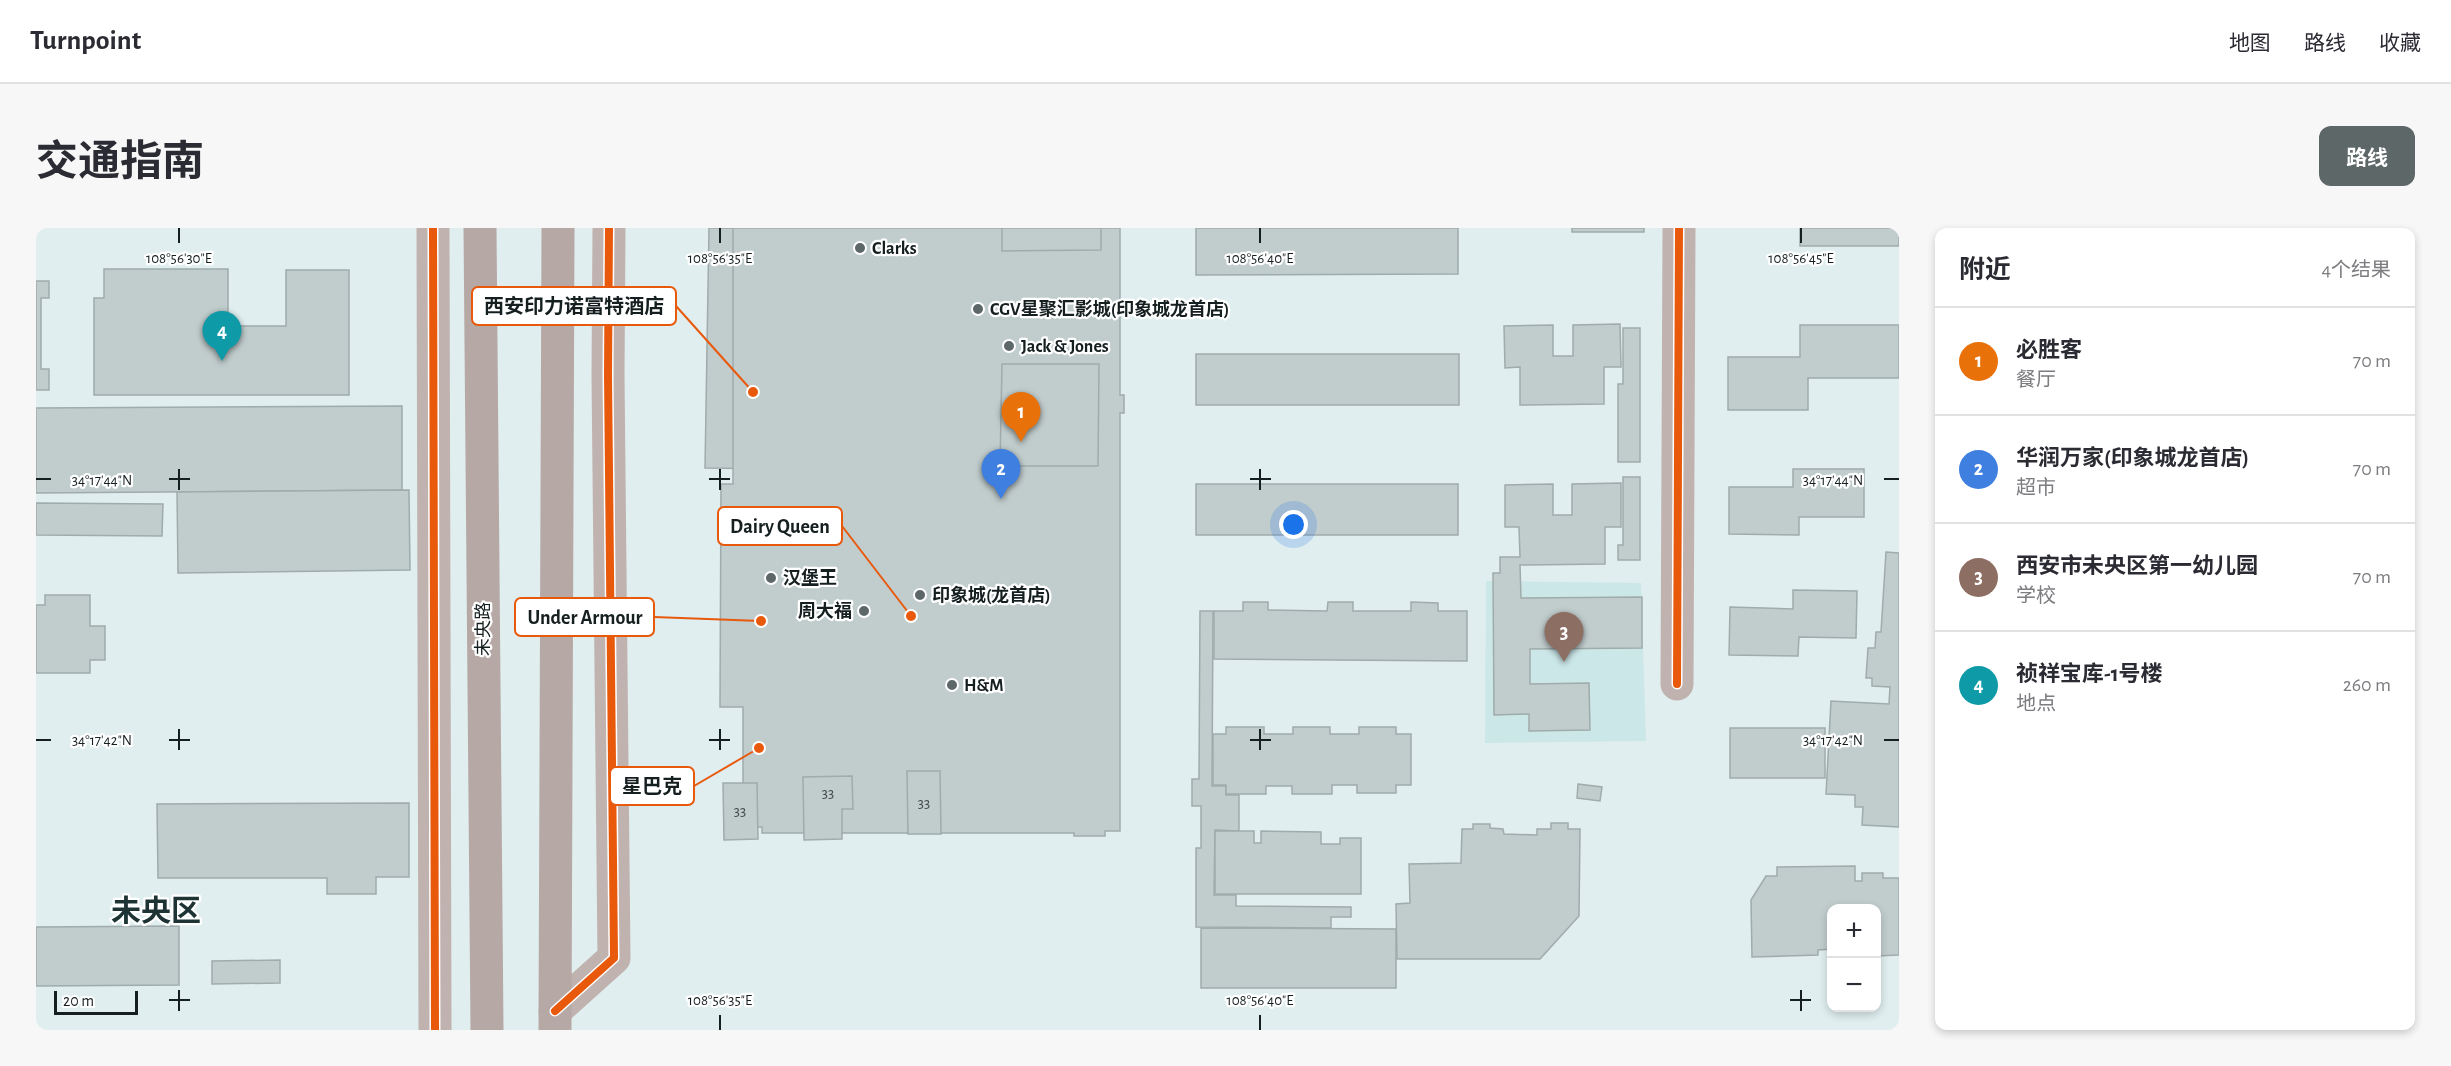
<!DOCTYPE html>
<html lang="zh">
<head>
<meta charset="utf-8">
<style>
  body { margin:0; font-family:"Alegreya Sans","Noto Sans SC",sans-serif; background:#f7f7f7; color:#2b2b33 }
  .controls { position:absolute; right:18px; bottom:18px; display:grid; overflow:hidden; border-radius:12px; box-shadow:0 3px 9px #0003 }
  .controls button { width:54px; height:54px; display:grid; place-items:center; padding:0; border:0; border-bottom:2px solid #e1e1e2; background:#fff; color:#2b2b33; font:30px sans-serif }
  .scale { position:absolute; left:18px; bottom:15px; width:84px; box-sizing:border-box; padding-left:6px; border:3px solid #161f20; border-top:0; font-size:16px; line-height:21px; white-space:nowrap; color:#161f20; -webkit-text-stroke:4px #fff; paint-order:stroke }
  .you { position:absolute; left:1258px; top:297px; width:21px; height:21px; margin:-15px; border:4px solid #fff; border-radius:50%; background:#1a73e8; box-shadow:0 0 0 9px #1a73e833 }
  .badge { display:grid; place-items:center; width:39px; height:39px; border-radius:50%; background:#5d6768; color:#fff; font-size:20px; font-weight:700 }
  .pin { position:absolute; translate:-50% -50px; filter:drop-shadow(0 2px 3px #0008) }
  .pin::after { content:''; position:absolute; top:32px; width:21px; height:18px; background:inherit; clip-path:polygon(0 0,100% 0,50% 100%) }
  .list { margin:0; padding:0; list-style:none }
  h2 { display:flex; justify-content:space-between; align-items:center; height:78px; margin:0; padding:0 24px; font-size:26px }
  h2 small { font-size:20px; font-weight:400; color:#7c7c81 }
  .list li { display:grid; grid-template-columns:39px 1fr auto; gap:18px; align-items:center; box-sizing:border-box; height:108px; padding:0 24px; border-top:2px solid #e1e1e2 }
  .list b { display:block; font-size:22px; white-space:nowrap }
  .list p { margin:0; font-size:20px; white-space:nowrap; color:#7c7c81 }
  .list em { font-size:20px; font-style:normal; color:#7c7c81 }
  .map { position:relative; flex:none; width:1863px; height:802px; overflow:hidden; border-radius:12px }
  header { display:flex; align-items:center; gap:36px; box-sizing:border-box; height:84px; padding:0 30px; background:#fff; border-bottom:2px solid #e1e1e2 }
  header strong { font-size:28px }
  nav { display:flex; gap:33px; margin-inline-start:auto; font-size:21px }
  .intro { display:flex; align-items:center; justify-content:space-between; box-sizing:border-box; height:144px; padding:0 36px }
  h1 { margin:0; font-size:42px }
  .button { padding:15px 27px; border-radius:12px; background:#5d6768; color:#fff; font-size:21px; font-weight:700 }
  main { display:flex; gap:36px; padding:0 36px }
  aside { flex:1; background:#fff; border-radius:12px; box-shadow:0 3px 9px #0003 }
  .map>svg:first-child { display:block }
  .built { fill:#cce7e8 }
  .building { fill:#c1cccd; stroke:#a0abab; stroke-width:1.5 }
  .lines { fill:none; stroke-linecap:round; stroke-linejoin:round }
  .minor { stroke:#c0b2ae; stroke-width:33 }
  .major { stroke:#b6a8a5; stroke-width:33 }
  .cycleway-casing { stroke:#fff; stroke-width:11 }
  .cycleway { stroke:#e8590c; stroke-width:8 }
  .ticks { fill:none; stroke:#161f20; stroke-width:2 }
  .poi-dot { fill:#5d6768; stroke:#fff; stroke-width:2 }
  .labels { text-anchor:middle; stroke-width:4.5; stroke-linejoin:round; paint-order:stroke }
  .number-label { font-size:15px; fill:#414a4b }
  .poi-label { font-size:18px; font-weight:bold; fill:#161f20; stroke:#fff; text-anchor:start }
  .street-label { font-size:18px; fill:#161f20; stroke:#fff }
  .town-label { font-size:30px; font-weight:bold; fill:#1d3334; stroke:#fff }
  .ticks-label { font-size:15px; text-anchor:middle; fill:#161f20; stroke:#fff; stroke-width:4.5; stroke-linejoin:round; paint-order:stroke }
  .leader { fill:none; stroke:#e8590c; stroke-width:2 }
  .callout-dot { fill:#e8590c; stroke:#fff; stroke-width:2 }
  .callout { fill:#fff; stroke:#e8590c; stroke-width:2 }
  .callout-label { font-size:20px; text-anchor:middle; font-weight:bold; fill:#161f20 }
</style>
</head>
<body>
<header>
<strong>Turnpoint</strong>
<nav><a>地图</a><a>路线</a><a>收藏</a></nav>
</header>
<div class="intro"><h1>交通指南</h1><a class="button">路线</a></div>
<main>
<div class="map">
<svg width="1863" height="802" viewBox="0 0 1863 802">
  <rect width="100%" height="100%" fill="#e0eeef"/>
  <path class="built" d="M1450,353L1605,355L1610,513L1449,515Z"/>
  <g class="building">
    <path d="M673,0H766L762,241L669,240Z"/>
    <path d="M684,0H1084V167H1088V185H1084V603H1069V608H1038V605H726V599H707V479H684L685,256H697V0Z"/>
    <path d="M966,0H1065V22L966,23Z"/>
    <path d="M1160,0H1422V46L1160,47Z"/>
    <rect x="1536" y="0" width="72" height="4"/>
    <rect x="1764" y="0" width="99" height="18"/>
    <path d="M68,41H192V98H250V42H313V167H58V70H68Z"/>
    <path d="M0,53H13V70H5V141H13V162H0Z"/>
    <path d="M1584,96L1585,139H1568V176L1484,177V139L1469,140L1468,98L1517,97V128H1537V97Z"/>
    <path d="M1764,97H1863V150H1772V182H1692V129H1764Z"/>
    <path d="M1587,100H1604V234H1582V156H1587Z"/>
    <rect x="1160" y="126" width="263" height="51"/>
    <path d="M966,136H1063L1062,238H964Z"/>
    <path d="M366,178V262L0,265V180Z"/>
    <path d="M1757,241H1828V289H1763V307L1693,306V259H1757Z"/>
    <path d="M1587,249H1604V332H1582V317H1587Z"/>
    <path d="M1585,255V299H1569V336L1484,337L1485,370L1606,369V420L1494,421V456L1553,455L1554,502L1493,503V486L1458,487L1457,345H1464V329H1484L1483,299H1469V257L1517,256V287H1536V256Z"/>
    <rect x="1160" y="256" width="262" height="51"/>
    <path d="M373,262L374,342L142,345L141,264Z"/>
    <path d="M0,275L127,276L126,308L0,307Z"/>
    <path d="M1850,324L1863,325V599L1826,597L1827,579H1819V567L1790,566L1795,473L1853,476L1854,459L1836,458V450H1830L1832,420H1839L1840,404H1845Z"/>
    <path d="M1757,362L1821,363L1820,410L1763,409L1762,428L1693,427L1694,379L1757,381Z"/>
    <path d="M9,367H54V398H69V432H54V445H0V377H9Z"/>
    <path d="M1207,374H1232V382L1291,383L1292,374H1317V383H1375V374L1402,375V383H1431V433L1178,431V383H1207Z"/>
    <path d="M1164,383H1177L1176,558H1190V567H1203V603L1179,602L1178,667H1200V678L1315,679V689H1295V700L1160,699V620H1165V578H1156V551H1163Z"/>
    <path d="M1190,499H1228V506H1257V499H1294V506H1323V499H1360V506H1375V557H1360V565H1321V557H1296V566H1256V558H1230V566H1190V557H1177V506H1190Z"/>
    <rect x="1694" y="500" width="95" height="50"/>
    <path d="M871,543H904L905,606H872Z"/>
    <path d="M816,548L817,581H806V611L768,612L767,549Z"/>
    <path d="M687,555H721L722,611L688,612Z"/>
    <path d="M1542,556L1566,559L1564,573L1541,570Z"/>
    <path d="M373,575V649H340V666H291V650H122L121,576Z"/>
    <path d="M1515,595H1532V601H1544L1543,688L1504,731H1361L1360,676L1374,675L1373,636L1425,635L1426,601H1437V596H1454V600L1467,601L1468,606L1501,607V601H1515Z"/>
    <path d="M1179,603H1218V615H1225V603L1285,604V616H1304V610H1325V666H1179Z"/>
    <path d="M1819,638V653H1826V645H1847V650H1863V727L1840,728V680H1796V721L1782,722V727L1716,729L1715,672L1730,648H1741V639Z"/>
    <path d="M143,698V757L0,758V699Z"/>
    <path d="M1165,700L1360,701V760H1165Z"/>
    <path d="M244,732V755L176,756V733Z"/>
  </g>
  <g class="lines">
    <g class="minor">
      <path d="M397,0L399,802"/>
      <path d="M1641,456L1643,0"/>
      <path d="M519,783L578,730L572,147L573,0"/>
    </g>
    <g class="major">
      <path d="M444,0L451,802"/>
      <path d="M519,802L522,0"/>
    </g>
    <g class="cycleway-casing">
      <g id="cycleway">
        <path d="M397,0L399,802"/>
        <path d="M1641,456L1643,0"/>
        <path d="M519,783L578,730L572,147L573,0"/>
      </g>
    </g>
    <use href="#cycleway" class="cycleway"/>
  </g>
  <path class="ticks" d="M143,0V15M684,0V15M1224,0V15M1765,0V15M143,241V262M684,241V262M1224,241V262M0,251H15M133,251H154M673,251H694M1214,251H1235M1848,251H1863M143,501V522M684,501V522M1224,501V522M0,512H15M133,512H154M673,512H694M1214,512H1235M1848,512H1863M143,762V783M1765,762V783M133,772H154M1754,772H1775M684,787V802M1224,787V802"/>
  <g class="poi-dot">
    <circle cx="824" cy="20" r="6"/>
    <circle cx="942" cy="81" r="6"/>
    <circle cx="973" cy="118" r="6"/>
    <circle cx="735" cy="350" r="6"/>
    <circle cx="884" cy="367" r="6"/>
    <circle cx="828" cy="383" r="6"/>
    <circle cx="916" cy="457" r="6"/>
  </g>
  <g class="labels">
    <g class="number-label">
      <text x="792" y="570">33</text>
      <text x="888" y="580">33</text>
      <text x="704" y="588">33</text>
    </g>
    <g class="poi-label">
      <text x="836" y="26">Clarks</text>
      <text x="954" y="87">CGV星聚汇影城(印象城龙首店)</text>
      <text x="985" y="124">Jack &amp; Jones</text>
      <text x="747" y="356">汉堡王</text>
      <text x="896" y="373">印象城(龙首店)</text>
      <text x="816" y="389" text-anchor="end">周大福</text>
      <text x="928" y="463">H&amp;M</text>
    </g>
    <g class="street-label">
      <text transform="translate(447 401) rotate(-90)" y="6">未央路</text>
    </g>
    <g class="town-label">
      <text x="120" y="693">未央区</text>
    </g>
  </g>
  <g class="ticks-label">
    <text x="143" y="35">108°56'30"E</text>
    <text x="684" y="35">108°56'35"E</text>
    <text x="1224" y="35">108°56'40"E</text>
    <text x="1765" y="35">108°56'45"E</text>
    <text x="66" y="257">34°17'44"N</text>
    <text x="1797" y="257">34°17'44"N</text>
    <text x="66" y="517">34°17'42"N</text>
    <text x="1797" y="517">34°17'42"N</text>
    <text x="684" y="777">108°56'35"E</text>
    <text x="1224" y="777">108°56'40"E</text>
  </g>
  <path class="leader" d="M717 164L640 78M875 388L806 298M725 393L618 389M723 520L658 558"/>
  <g class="callout-dot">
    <circle cx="717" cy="164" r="6"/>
    <circle cx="875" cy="388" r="6"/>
    <circle cx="725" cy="393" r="6"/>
    <circle cx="723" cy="520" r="6"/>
  </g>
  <g class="callout">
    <rect x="436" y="59" width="204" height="38" rx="6"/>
    <rect x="682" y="279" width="124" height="38" rx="6"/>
    <rect x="479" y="370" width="139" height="38" rx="6"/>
    <rect x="574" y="539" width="84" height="38" rx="6"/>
  </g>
  <g class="callout-label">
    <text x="538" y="85">西安印力诺富特酒店</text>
    <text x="744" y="305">Dairy Queen</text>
    <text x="549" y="396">Under Armour</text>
    <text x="616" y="565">星巴克</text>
  </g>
</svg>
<div class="controls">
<button>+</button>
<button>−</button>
</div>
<div class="scale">20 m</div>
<div class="you"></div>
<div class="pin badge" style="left:985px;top:214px;background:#e8710a">1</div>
<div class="pin badge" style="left:965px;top:271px;background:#3f7fe0">2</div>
<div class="pin badge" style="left:1528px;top:434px;background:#8d6e63">3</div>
<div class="pin badge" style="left:186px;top:133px;background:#0f9aa8">4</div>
</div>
<aside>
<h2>附近<small>4个结果</small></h2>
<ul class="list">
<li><span class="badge" style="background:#e8710a">1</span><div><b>必胜客</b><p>餐厅</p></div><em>70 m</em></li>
<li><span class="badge" style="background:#3f7fe0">2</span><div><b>华润万家(印象城龙首店)</b><p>超市</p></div><em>70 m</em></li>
<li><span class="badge" style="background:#8d6e63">3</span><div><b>西安市未央区第一幼儿园</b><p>学校</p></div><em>70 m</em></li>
<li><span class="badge" style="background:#0f9aa8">4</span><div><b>祯祥宝库-1号楼</b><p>地点</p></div><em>260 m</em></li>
</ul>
</aside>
</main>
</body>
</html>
